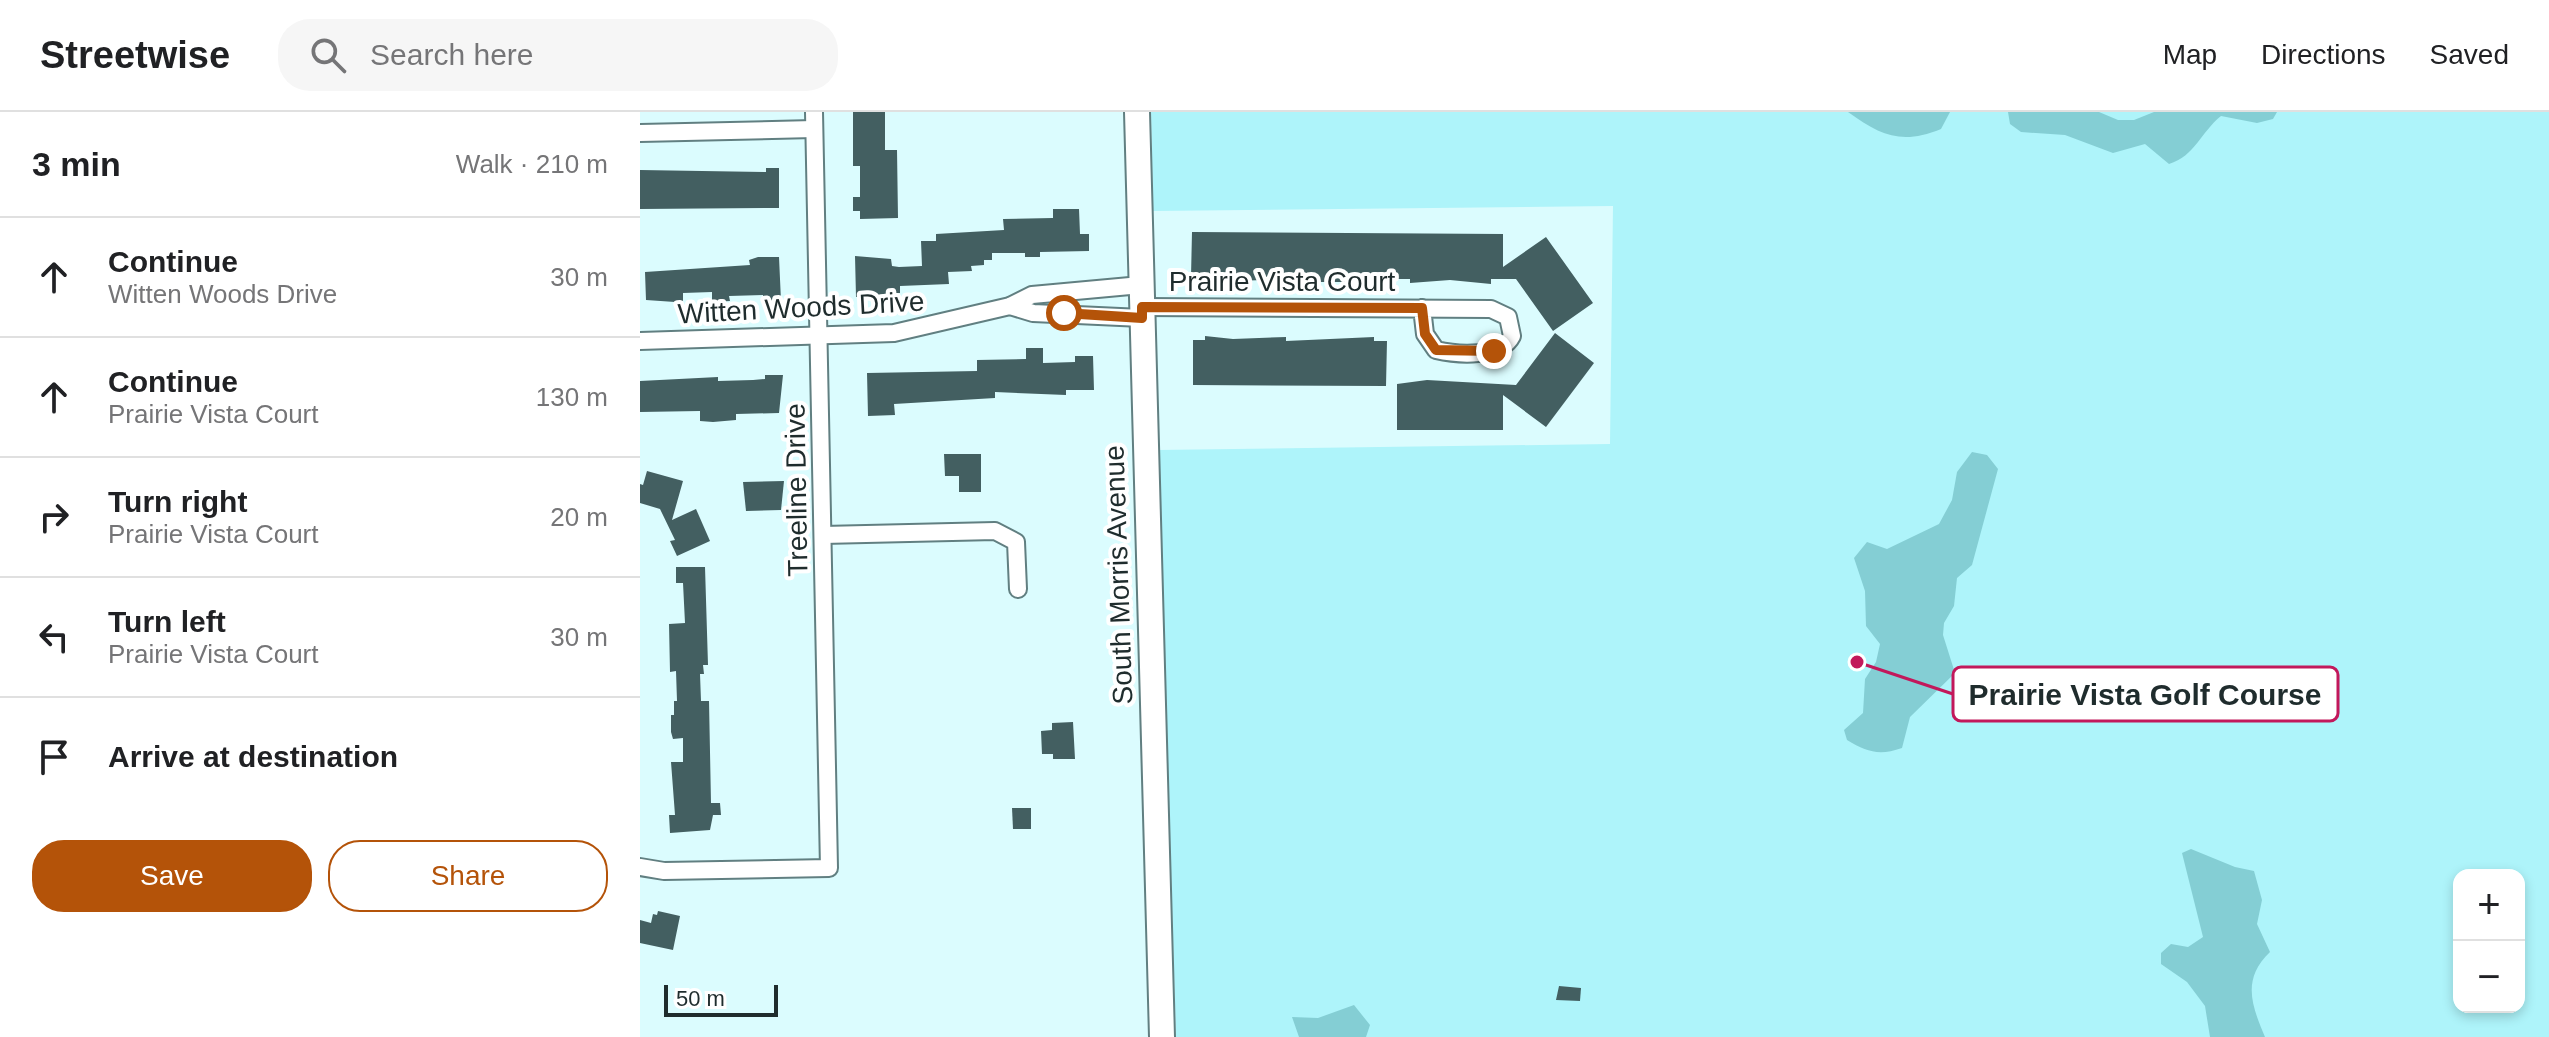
<!DOCTYPE html>
<html lang="en">
<head>
<meta charset="utf-8">
<style>
  body { margin:0; font-family:Helvetica,sans-serif; background:#f6f6f6; color:#202124 }
  .controls { position:absolute; right:24px; bottom:24px; display:grid; overflow:hidden; border-radius:16px; box-shadow:0 4px 12px #0003 }
  .controls button { width:72px; height:72px; display:grid; place-items:center; padding:0; border:0; border-bottom:2px solid #e0e0e0; background:#fff; color:#202124; font:40px sans-serif }
  .scale { position:absolute; left:24px; bottom:20px; width:114px; box-sizing:border-box; padding-left:8px; border:4px solid #1f2c2d; border-top:0; font-size:22px; line-height:28px; white-space:nowrap; color:#1f2c2d; -webkit-text-stroke:6px #fff; paint-order:stroke }
  .stop { position:absolute; width:24px; height:24px; margin:-18px; border:6px solid #b45309; border-radius:50%; background:#fff }
  .stop.end { background:#b45309; border-color:#fff; box-shadow:0 2px 8px #0008 }
  .list { margin:0; padding:0; list-style:none }
  h2 { display:flex; justify-content:space-between; align-items:center; height:104px; margin:0; padding:0 32px; font-size:34px }
  h2 small { font-size:26px; font-weight:400; color:#757577 }
  .list li { display:grid; grid-template-columns:52px 1fr auto; gap:24px; align-items:center; box-sizing:border-box; height:120px; padding:0 32px; border-top:2px solid #e0e0e0 }
  .list b { display:block; font-size:30px; white-space:nowrap }
  .list p { margin:0; font-size:26px; white-space:nowrap; color:#757577 }
  .list em { font-size:26px; font-style:normal; color:#757577 }
  .actions { display:flex; gap:16px; padding:24px 32px }
  .actions a { flex:1; padding:18px 0; border:2px solid #b45309; border-radius:32px; text-align:center; font-size:28px; color:#b45309 }
  .actions .main { background:#b45309; color:#fff }
  .icon { flex:none; width:44px; height:44px; fill:none; stroke:currentColor; stroke-width:2; stroke-linecap:round; stroke-linejoin:round }
  .map { position:relative; flex:none; width:1909px; height:925px; overflow:hidden }
  header { display:flex; align-items:center; gap:48px; box-sizing:border-box; height:112px; padding:0 40px; background:#fff; border-bottom:2px solid #e0e0e0 }
  header strong { font-size:38px }
  nav { display:flex; gap:44px; margin-inline-start:auto; font-size:28px }
  .search { width:560px; height:72px; background:#f6f6f6; display:flex; align-items:center; gap:20px; box-sizing:border-box; padding:0 28px; border-radius:32px; color:#757577; font-size:30px }
  main { display:flex }
  aside { flex:1; background:#fff }
  .map>svg:first-child { display:block }
  .green { fill:#aef4fa; fill-rule:evenodd }
  .water { fill:#84ced4 }
  .building { fill:#435f61 }
  .lines { fill:none; stroke-linecap:round; stroke-linejoin:round }
  .street-casing { stroke:#617f81; stroke-width:20 }
  .secondary-casing { stroke:#617f81; stroke-width:28 }
  .street { stroke:#fff; stroke-width:16 }
  .secondary { stroke:#fff; stroke-width:24 }
  .route { stroke:#b45309; stroke-width:10 }
  .labels { text-anchor:middle; stroke-width:8; stroke-linejoin:round; paint-order:stroke }
  .street-label { font-size:28px; fill:#1f2c2d; stroke:#fff }
  .leader { fill:none; stroke:#c2185b; stroke-width:3 }
  .callout-dot { fill:#c2185b; stroke:#fff; stroke-width:3 }
  .callout { fill:#fff; stroke:#c2185b; stroke-width:3 }
  .callout-label { font-size:30px; text-anchor:middle; font-weight:bold; fill:#1f2c2d }
</style>
</head>
<body>
<header>
<strong>Streetwise</strong>
<div class="search"><svg class="icon" aria-label="search" viewBox="0 0 24 24"><circle cx="10" cy="10" r="6"/><path d="M15 15l6 6"/></svg>Search here</div>
<nav><a>Map</a><a>Directions</a><a>Saved</a></nav>
</header>
<main>
<aside>
<h2>3 min<small>Walk · 210 m</small></h2>
<ul class="list">
<li><svg class="icon" aria-label="ahead" viewBox="0 0 24 24"><path d="M12 20V5M6 11l6-6 6 6"/></svg><div><b>Continue</b><p>Witten Woods Drive</p></div><em>30 m</em></li>
<li><svg class="icon" aria-label="ahead" viewBox="0 0 24 24"><path d="M12 20V5M6 11l6-6 6 6"/></svg><div><b>Continue</b><p>Prairie Vista Court</p></div><em>130 m</em></li>
<li><svg class="icon" aria-label="right" viewBox="0 0 24 24"><path d="M7 20v-9h11M14 6l5 5-5 5"/></svg><div><b>Turn right</b><p>Prairie Vista Court</p></div><em>20 m</em></li>
<li><svg class="icon" aria-label="left" viewBox="0 0 24 24"><path d="M17 20v-9H6M10 6l-5 5 5 5"/></svg><div><b>Turn left</b><p>Prairie Vista Court</p></div><em>30 m</em></li>
<li><svg class="icon" aria-label="arrive" viewBox="0 0 24 24"><path d="M6 21V4h12l-3 4 3 4H6"/></svg><div><b>Arrive at destination</b></div></li>
</ul>
<div class="actions"><a class="main">Save</a><a>Share</a></div>
</aside>
<div class="map">
<svg width="1909" height="925" viewBox="0 0 1909 925">
  <rect width="100%" height="100%" fill="#dbfcfe"/>
  <path class="green" d="M511,0H1909V925H536L518,338L970,332L973,94L513,99ZM1819,763H1879V895H1819Z"/>
  <g class="water">
    <path d="M1208,0H1310L1301,17C1262,33 1241,24 1208,0Z"/>
    <path d="M1368,0H1459L1478,8H1494L1514,0H1637L1633,7L1617,11L1581,4C1561,20 1555,44 1529,52L1505,32L1473,41L1425,23L1381,20L1370,12Z"/>
    <path d="M1332,340L1347,343L1358,357L1332,453L1317,466L1314,494L1304,511L1303,523L1315,561L1270,605L1262,636C1239,644 1227,640 1207,628L1204,618L1223,601L1225,567L1236,550L1240,532L1226,514L1225,479L1214,446L1227,430L1247,437L1299,412L1312,388L1317,360Z"/>
    <path d="M1551,737L1595,755L1614,759L1622,788L1617,812L1630,840C1602,867 1611,892 1625,925H1570L1565,894L1547,870L1521,852V841L1531,832L1548,835L1563,825L1542,741Z"/>
    <path d="M714,893L730,913L726,925H659L652,905L678,906Z"/>
  </g>
  <g class="building">
    <path d="M213,0H245V38H257L258,106L220,107V99H213V85H220V54H213Z"/>
    <path d="M126,56H139V96L0,97V58L126,60Z"/>
    <path d="M413,97H439L440,122H449V139L400,140V145H385V141H352V148H344V153L331,154L332,159L308,160L309,172L260,174V181H249V184L216,185L215,144L251,147L252,154L259,155L282,154L281,129H296V122L364,118L363,107L413,106Z"/>
    <path d="M552,120L863,122V155L906,125L953,191L913,219L876,167H851V172L810,168L770,171V167H735V170H679V166L564,170V165H551Z"/>
    <path d="M118,145H139L141,189H123V183L89,184L90,189L72,190V180L43,181V189L35,190L6,188L5,160L110,153L109,148Z"/>
    <path d="M915,221L954,251L906,315L863,283V318H757V272L787,268L876,273Z"/>
    <path d="M565,224L593,227L646,225V229L734,225V229H747L746,274L553,273V228H565Z"/>
    <path d="M386,236H403V251L435,250V244H453L454,278H426V283L355,280V286L254,292L255,303L228,304L227,261L337,259V248L386,247Z"/>
    <path d="M125,263H143L139,301L96,302V308L73,310L60,309V299L0,300V269L78,265V269L113,268L125,267Z"/>
    <path d="M304,342H341V380H319V364H305Z"/>
    <path d="M7,359L43,369L32,408L56,397L70,429L37,444L30,429L35,428L20,397L0,391V372L3,373Z"/>
    <path d="M144,369L141,398L106,399L103,370Z"/>
    <path d="M36,455H65L68,553H63L64,562H60L61,589H69L71,691H80L81,703H73L70,718L30,721L29,703H35L31,650H43V626L33,627L31,620V603H34V589H37L36,559L30,560L29,512L45,511L43,471H36Z"/>
    <path d="M433,610L435,647H413V642H402L401,619L412,618V611Z"/>
    <path d="M372,696H391V717H373Z"/>
    <path d="M18,799L40,804L33,838L0,831V808L11,811L13,802L17,803Z"/>
    <path d="M919,874L941,876L940,889L916,888Z"/>
  </g>
  <g class="lines">
    <g class="street-casing">
      <g id="street">
        <path d="M0,21L174,17"/>
        <path d="M370,194L393,201L502,206"/>
        <path d="M502,195L851,197L868,205L872,224C861,246 818,243 796,238L785,222L782,196"/>
        <path d="M0,229L254,221L370,194L392,183L501,173"/>
        <path d="M183,423L355,419L376,430L378,477"/>
        <path d="M0,755L24,759L189,756L174,0"/>
      </g>
    </g>
    <g class="secondary-casing">
      <path id="secondary" d="M497,0L522,925"/>
    </g>
    <use href="#street" class="street"/>
    <use href="#secondary" class="secondary"/>
  </g>
  <g class="lines">
    <path class="route" d="M424,201L502,206V195L782,196L785,222L796,238L854,239"/>
  </g>
  <g class="labels">
    <g class="street-label">
      <text x="642" y="179">Prairie Vista Court</text>
      <text transform="translate(161 195) rotate(-3)" y="10">Witten Woods Drive</text>
      <text transform="translate(156 378) rotate(-91)" y="10">Treeline Drive</text>
      <text transform="translate(478 463) rotate(-92)" y="10">South Morris Avenue</text>
    </g>
  </g>
  <path class="leader" d="M1217 550L1313 582"/>
  <circle class="callout-dot" cx="1217" cy="550" r="8"/>
  <rect class="callout" x="1313" y="555" width="385" height="54" rx="8"/>
  <g class="callout-label">
    <text x="1505" y="593">Prairie Vista Golf Course</text>
  </g>
</svg>
<div class="controls">
<button>+</button>
<button>−</button>
</div>
<div class="scale">50 m</div>
<div class="stop" style="left:424px;top:201px"></div>
<div class="stop end" style="left:854px;top:239px"></div>
</div>
</main>
</body>
</html>
